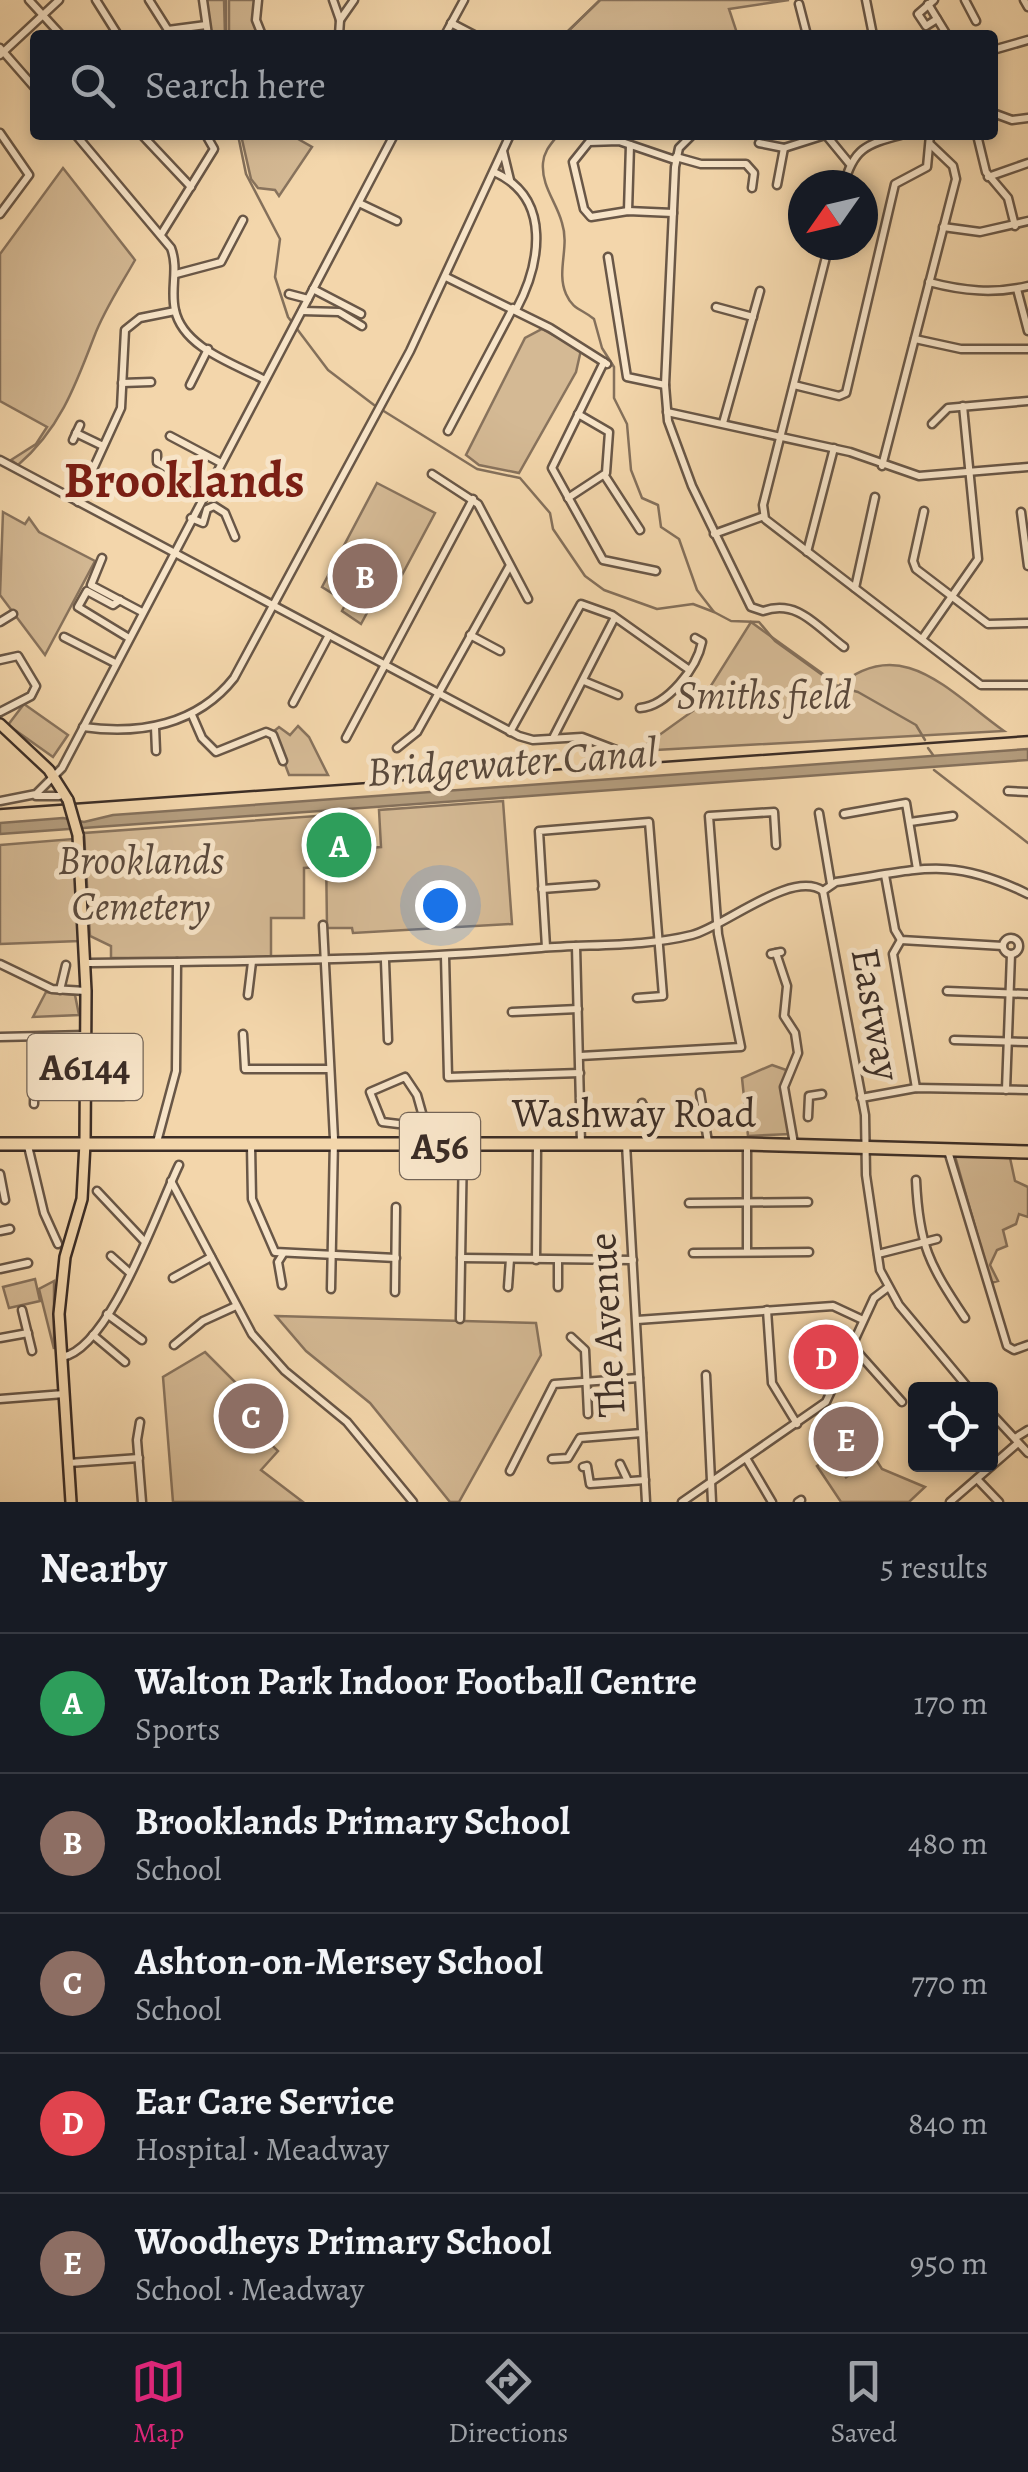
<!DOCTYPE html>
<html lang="en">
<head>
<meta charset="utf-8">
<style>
  body { margin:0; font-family:Alegreya,serif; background:#242831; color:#f1f3f6 }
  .controls { position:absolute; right:30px; bottom:30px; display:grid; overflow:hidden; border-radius:10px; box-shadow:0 5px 15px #0003 }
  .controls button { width:90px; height:90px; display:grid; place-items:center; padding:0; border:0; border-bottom:2px solid #363941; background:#171b24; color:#f1f3f6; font:50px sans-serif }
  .compass { position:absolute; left:788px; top:170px; width:90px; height:90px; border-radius:50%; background:#171b24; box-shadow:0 5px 15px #0003; rotate:236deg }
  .you { position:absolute; left:440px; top:905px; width:35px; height:35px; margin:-25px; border:8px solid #fff; border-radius:50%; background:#1a73e8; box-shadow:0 0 0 15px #1a73e833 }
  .badge { display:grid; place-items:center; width:65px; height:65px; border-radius:50%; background:#db2777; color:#fff; font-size:32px; font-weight:700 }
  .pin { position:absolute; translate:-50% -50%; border:5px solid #fff; box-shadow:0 2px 10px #0006 }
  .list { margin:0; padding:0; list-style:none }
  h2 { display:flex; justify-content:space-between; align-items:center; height:130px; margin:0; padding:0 40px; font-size:42px }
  h2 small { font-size:32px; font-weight:400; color:#9ea1a6 }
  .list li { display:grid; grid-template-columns:65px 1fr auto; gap:30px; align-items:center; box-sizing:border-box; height:140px; padding:0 40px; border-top:2px solid #363941 }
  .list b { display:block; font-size:38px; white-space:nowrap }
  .list p { margin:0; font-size:32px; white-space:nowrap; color:#9ea1a6 }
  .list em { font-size:32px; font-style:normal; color:#9ea1a6 }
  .icon { flex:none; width:55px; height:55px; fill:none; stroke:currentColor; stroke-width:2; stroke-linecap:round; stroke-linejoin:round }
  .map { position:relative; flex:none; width:1028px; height:1502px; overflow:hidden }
  .search { position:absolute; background:#171b24; box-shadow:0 5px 15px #0003; left:30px; right:30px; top:30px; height:110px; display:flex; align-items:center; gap:25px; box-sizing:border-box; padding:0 35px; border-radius:10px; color:#9ea1a6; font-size:38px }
  .sheet { height:830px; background:#171b24 }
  nav { display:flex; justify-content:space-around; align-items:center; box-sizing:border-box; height:140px; border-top:2px solid #363941; background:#171b24; font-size:28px; color:#9ea1a6 }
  nav a { display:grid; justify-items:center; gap:5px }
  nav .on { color:#db2777 }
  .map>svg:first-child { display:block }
  .green { fill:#d4b994; stroke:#88735d; stroke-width:2.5 }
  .water { fill:#b49d7e; stroke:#84705b; stroke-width:2.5 }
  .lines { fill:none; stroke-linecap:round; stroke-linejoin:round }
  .stream { stroke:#84705b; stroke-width:2.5 }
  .minor-casing { stroke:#695747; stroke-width:11 }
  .major-casing { stroke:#3b2d26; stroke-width:14 }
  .highway-casing { stroke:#3b2d26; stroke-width:16 }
  .minor { stroke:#f7e4c8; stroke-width:6 }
  .major { stroke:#f3d6ab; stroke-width:9 }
  .highway { stroke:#f3d6ab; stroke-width:11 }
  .tram { stroke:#3b2d26; stroke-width:2.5 }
  .major-bridge-casing { stroke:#3b2d26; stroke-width:14; stroke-linecap:butt }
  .major-bridge { stroke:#f3d6ab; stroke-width:9 }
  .labels { text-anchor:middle; stroke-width:10; stroke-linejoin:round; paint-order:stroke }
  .shield { fill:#f7e4c8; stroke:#736457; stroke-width:2.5 }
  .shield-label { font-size:38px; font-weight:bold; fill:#3b2d26 }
  .park-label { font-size:40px; font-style:italic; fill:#5a493c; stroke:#f7e4c8 }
  .street-label { font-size:40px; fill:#3b2d26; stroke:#f7e4c8 }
  .water-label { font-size:42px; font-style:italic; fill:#59493c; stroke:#f7e4c8 }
  .district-label { font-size:50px; font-weight:bold; fill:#7a1f14; stroke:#f7e4c8 }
</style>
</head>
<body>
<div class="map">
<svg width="1028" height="1502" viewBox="0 0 1028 1502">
  <rect width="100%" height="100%" fill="#f3d6ab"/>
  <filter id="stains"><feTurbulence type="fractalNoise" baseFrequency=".002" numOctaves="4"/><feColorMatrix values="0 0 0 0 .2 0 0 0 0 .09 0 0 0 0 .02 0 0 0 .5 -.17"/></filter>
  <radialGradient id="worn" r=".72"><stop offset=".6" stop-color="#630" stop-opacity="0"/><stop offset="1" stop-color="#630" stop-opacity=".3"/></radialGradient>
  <g class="green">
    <path d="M206,0H224L225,35H210Z"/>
    <path d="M229,0H255L253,19L259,35H229Z"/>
    <path d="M600,0H789L729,9L737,33L729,35H564Z"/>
    <path d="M241,135H291L312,147L279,196L275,190L258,188L251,179Z"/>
    <path d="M63,168L135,260C121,285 104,310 94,337C75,387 59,430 18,465L11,460L36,444L47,427L0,401V254Z"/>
    <path d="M542,329L581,350L576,372L519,473L479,465L466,455L525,338Z"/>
    <path d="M377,483L435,513L395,588L391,593L382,585L361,624L342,611L358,580L342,572L338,597L322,587Z"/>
    <path d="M3,512L25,524L29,518L39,532L95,561L45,655L0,595Z"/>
    <path d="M751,622L823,674L835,689C900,631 948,691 1004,731L637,751L697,708Z"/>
    <path d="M24,704L68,735L53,757L8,725Z"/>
    <path d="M298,726L309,737L328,775H289L273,732L279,727L290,735Z"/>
    <path d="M503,801L512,924L353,933L352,928H327L326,851L381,847L379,810Z"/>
    <path d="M316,816L318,867L304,868V918H271V958H111V946L90,936L84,833Z"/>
    <path d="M73,839L79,941L0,944V845Z"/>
    <path d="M46,992L75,995L79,1015L33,1017Z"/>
    <path d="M772,1065L789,1071L783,1081L790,1134L748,1136L742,1078Z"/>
    <path d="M955,1156L1010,1158L1015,1181L1028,1187V1217L1019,1214L1016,1224L1003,1230L1007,1246L997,1250L990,1265L998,1281L991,1283Z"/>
    <path d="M35,1279L40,1301L9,1308L3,1287Z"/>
    <path d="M54,1281V1349L39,1289Z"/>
    <path d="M276,1316L536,1323L541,1355L459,1502H450L370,1403L306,1351Z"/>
    <path d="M205,1352L258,1405L249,1423L278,1451L261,1470L303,1502H173L163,1377Z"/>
    <path d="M860,1436L874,1456L845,1478L875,1458L882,1469L925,1487L909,1502H841L817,1466Z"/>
  </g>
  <path class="water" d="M1028,749V760L0,834V823L63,818L84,822L113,815Z"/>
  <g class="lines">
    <g class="stream">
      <path d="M226,0V35"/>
      <path d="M564,35L600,0"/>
      <path d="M238,135L246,174L280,239L275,277L288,317L328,370L374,405L477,469L520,478L550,513L553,529L585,576L604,590L657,609L693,604L714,612"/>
      <path d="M558,135C551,144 544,151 543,163C541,186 557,203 562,223C570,247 556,271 566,294C573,310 582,309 594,319L602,348L614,367V398L627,424L631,470L642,498L658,505L661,527L679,539L697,590L714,612L731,621L759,622L775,641L839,687L858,692L916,725L925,740"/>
      <path d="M928,748L933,755"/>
      <path d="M934,770L1028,843"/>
    </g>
    <g class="minor-casing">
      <g id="minor">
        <path d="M29,0L61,35"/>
        <path d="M96,0L118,35"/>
        <path d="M149,0L168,30L206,25"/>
        <path d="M203,0L208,35"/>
        <path d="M258,0L256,20L262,35"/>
        <path d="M333,0L340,20L339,35"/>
        <path d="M866,0L873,35"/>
        <path d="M934,0L918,14L926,26L937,19"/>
        <path d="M965,0L976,21"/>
        <path d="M1024,0L1028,7"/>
        <path d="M799,4L807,35"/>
        <path d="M928,4L947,35"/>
        <path d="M340,20L354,0"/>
        <path d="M451,23L474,35"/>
        <path d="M445,35L464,0"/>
        <path d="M0,48L35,88"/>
        <path d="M993,50L1028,40"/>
        <path d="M0,55L59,0"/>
        <path d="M993,113L1012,120L1028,118"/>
        <path d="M0,133L29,175L0,214"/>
        <path d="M76,135L171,248C179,269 170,289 175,310C183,348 235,364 265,380"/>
        <path d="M142,135L191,187"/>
        <path d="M692,135L679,148L675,167L665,385L668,421L692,486L751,607L763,611C798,599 816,626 844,647"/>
        <path d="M826,135L849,163"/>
        <path d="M977,135L986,172L1008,198L1015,226"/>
        <path d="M759,143L784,148L825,135"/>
        <path d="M503,151L510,180"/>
        <path d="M676,157L701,164H746L754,173L752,188"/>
        <path d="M494,172C553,198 540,265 516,310"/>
        <path d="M988,177L1028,163"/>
        <path d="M777,185L784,148"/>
        <path d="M844,185C853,149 866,144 901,135"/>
        <path d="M359,203L397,221"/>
        <path d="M628,211L630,145"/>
        <path d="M673,213L628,211L591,217L584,209L573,162L589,142L619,141L675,160"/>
        <path d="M943,227L980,232L1028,221"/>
        <path d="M162,233L214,149L206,135"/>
        <path d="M829,245L763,505L765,519L981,685H1028"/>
        <path d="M608,257L627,377L665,385"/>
        <path d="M176,274L221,262L243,220"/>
        <path d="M446,277L550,328L607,364"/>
        <path d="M929,282C963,291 994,294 1028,286"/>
        <path d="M313,289L361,314"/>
        <path d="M1017,289L1028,331"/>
        <path d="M289,294L308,299"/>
        <path d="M716,307L753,317"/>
        <path d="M302,311L339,312L362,326"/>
        <path d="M915,339L961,349H1028"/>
        <path d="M604,362L552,468L603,560L656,571"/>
        <path d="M122,383L151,382"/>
        <path d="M190,385L208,349"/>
        <path d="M794,385L839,396L846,393L895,184L927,167L930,135"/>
        <path d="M667,412L850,452L919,476L1028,467"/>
        <path d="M723,423L760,291"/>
        <path d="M932,424L948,408L1028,401"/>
        <path d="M448,431L513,308"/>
        <path d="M76,433L103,446"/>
        <path d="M170,436L221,463"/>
        <path d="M73,440L80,425"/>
        <path d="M157,454V462L205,492"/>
        <path d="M0,460L519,736L533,740L582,737L616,750"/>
        <path d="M882,466L956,179L953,166L931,145"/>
        <path d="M432,474L478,504L528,599"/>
        <path d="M605,476L640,530"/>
        <path d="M568,498L606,473L609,432L578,414"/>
        <path d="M78,502L121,408L125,330L140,318L175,311"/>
        <path d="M924,511L913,561L916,569L988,624L1028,623"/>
        <path d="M1021,512L1028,566"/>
        <path d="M191,518L203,523L207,509L214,506L225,513L235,537"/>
        <path d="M714,534L764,516"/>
        <path d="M807,552L834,448"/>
        <path d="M102,558L91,585L142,612"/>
        <path d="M855,588L875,497"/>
        <path d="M120,600L113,605L87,591L78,607L129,638"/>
        <path d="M0,622L13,614"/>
        <path d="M470,635L500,651"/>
        <path d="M64,637L115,663"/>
        <path d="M922,639L978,559L963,406"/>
        <path d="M0,660L18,656L36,686L31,696L0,712"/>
        <path d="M584,681L618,695"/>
        <path d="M293,703L329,635"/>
        <path d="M640,708C667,706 697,668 702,642L695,638"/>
        <path d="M192,715L202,738L216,752L266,732L273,735L283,761"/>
        <path d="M83,727C140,735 197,725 234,678L410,351L510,135"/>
        <path d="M155,727L156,751"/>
        <path d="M510,732L581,604L612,615L688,669"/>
        <path d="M554,736L614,619"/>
        <path d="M346,738L473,499"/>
        <path d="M397,748L417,732L509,567"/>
        <path d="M1008,791L1028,792"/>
        <path d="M36,796H59"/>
        <path d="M0,801L36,794L62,768L394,135"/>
        <path d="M819,813L831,884"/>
        <path d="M844,814L906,803L917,869"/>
        <path d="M910,822L953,816"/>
        <path d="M885,875L895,930L901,940L1003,946"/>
        <path d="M542,889L595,885"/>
        <path d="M823,891L865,1115L866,1175L880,1270L899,1305L970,1390"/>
        <path d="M823,891L836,882C919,870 949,855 1028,894"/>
        <path d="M323,925L334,1139L331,1289"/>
        <circle cx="1011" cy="946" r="8"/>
        <path d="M901,940L893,954L916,1088"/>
        <path d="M576,946L581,1144"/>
        <path d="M546,947L539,831L649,822L663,996L637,998"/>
        <path d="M776,953L787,986L784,1016L795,1033L798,1053L784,1087L794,1144"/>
        <path d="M771,954L781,952"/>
        <path d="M445,956L448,1077L580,1073"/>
        <path d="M385,961L388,1040"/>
        <path d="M86,963C238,961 388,961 541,948C590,944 644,947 692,935C724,927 792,869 823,891"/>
        <path d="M0,964L52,989L86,991"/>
        <path d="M60,990L66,965"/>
        <path d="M947,991L1028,994"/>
        <path d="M248,995L252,962"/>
        <path d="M512,1012L578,1009"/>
        <path d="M243,1034L245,1069H329"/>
        <path d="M0,1037L86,1035"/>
        <path d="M954,1040L1028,1042"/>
        <path d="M580,1056L741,1047L718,934L709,816L774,812L776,845"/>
        <path d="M35,1080L85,1079"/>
        <path d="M1006,1090L1011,954"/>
        <path d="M700,1093L708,1142"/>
        <path d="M85,1096H123"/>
        <path d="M861,1098L916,1088L1028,1090"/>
        <path d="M642,1103L649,1118L650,1143"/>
        <path d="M34,1104L35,1054"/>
        <path d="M808,1117L809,1096L822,1094"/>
        <path d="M407,1125L424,1120L417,1095L405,1077L370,1092L382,1122L407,1125V1146"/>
        <path d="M157,1142L176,1071L177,962"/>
        <path d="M626,1144L646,1502"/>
        <path d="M747,1144V1252"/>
        <path d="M251,1145L252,1199L275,1252L396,1258"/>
        <path d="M28,1146L44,1213L58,1244"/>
        <path d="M948,1151L1007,1346L1014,1350L1028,1345"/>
        <path d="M0,1174L5,1200"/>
        <path d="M916,1180C919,1246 929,1264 965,1318"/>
        <path d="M171,1181L252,1334L285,1371L347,1422L413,1502"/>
        <path d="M97,1191L145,1242"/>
        <path d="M689,1203L808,1202"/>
        <path d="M0,1231L10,1229"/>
        <path d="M693,1253L809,1252"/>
        <path d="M878,1254L937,1239"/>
        <path d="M111,1256L130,1273"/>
        <path d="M461,1258L633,1260"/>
        <path d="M536,1260L537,1146"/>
        <path d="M0,1269L28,1263"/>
        <path d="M173,1278L211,1257"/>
        <path d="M282,1285L278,1262L283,1254"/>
        <path d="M508,1287L510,1259"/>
        <path d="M558,1287V1260"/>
        <path d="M395,1292L396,1207"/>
        <path d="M22,1310L32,1351"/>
        <path d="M767,1310L772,1383L797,1424"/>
        <path d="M107,1314L142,1340"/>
        <path d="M460,1319L463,1146"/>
        <path d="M637,1320L833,1306L863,1320"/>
        <path d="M93,1335L125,1362"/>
        <path d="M571,1337L585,1350L588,1414"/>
        <path d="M0,1338L28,1333"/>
        <path d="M174,1345L203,1321L236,1306"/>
        <path d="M852,1346L902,1402"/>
        <path d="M62,1357C110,1349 158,1208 179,1165"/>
        <path d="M706,1375L712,1502"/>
        <path d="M0,1399L64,1394"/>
        <path d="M990,1412L1028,1453"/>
        <path d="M140,1422L137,1440L142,1502"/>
        <path d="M1015,1438L1028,1430"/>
        <path d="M746,1458L772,1502"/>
        <path d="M552,1459L568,1458L580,1438L642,1433"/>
        <path d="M69,1463L139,1458"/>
        <path d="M620,1464L628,1481"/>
        <path d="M583,1467L587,1466L590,1484L645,1480"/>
        <path d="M510,1471L554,1384L639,1378"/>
        <path d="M977,1479L999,1502"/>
        <path d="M682,1502L826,1402L874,1298L887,1288"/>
        <path d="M798,1502L801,1500"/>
        <path d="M950,1502L1018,1443"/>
      </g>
    </g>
    <g class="major-casing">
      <g id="major">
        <path d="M0,724L49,770L68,800"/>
        <path d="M71,1502L59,1314L65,1257L82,1199L85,1143L86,991L78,835"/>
      </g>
    </g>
    <g class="highway-casing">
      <path id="highway" d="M0,1144H747L1028,1152"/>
    </g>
    <use href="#minor" class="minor"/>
    <use href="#major" class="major"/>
    <use href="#highway" class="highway"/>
    <path class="tram" d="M0,809L1028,736"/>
    <g class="major-bridge-casing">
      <path id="major-bridge" d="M68,800L78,835"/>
    </g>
    <use href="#major-bridge" class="major-bridge"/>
  </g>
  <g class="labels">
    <g class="shield">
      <rect x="27.5" y="1034" width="115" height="66" rx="8"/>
      <rect x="400" y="1113" width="80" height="66" rx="8"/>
    </g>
    <g class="shield-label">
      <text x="85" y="1080">A6144</text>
      <text x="440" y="1159">A56</text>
    </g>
    <g class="park-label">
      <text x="764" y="709">Smiths field</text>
      <text x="141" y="874">Brooklands<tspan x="141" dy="46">Cemetery</tspan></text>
    </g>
    <g class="street-label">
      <text transform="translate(877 1014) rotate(80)" y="14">Eastway</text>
      <text x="634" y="1127">Washway Road</text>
      <text transform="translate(606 1325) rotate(-93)" y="14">The Avenue</text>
    </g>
    <g class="water-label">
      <text transform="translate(512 761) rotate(-4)" y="15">Bridgewater Canal</text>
    </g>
    <g class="district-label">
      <text x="184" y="497">Brooklands</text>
    </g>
  </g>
  <rect width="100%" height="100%" filter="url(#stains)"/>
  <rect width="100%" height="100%" fill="url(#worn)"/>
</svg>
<div class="controls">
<button><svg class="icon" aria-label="locate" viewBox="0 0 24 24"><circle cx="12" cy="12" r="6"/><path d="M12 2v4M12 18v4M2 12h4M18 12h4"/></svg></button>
</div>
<svg class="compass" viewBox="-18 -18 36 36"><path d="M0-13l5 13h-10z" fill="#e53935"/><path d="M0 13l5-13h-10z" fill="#9ea1a6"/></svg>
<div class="you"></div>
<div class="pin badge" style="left:339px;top:845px;background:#2e9e5b">A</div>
<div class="pin badge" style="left:365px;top:576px;background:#8d6e63">B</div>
<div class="pin badge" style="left:251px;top:1416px;background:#8d6e63">C</div>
<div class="pin badge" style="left:826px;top:1357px;background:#e0444e">D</div>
<div class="pin badge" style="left:846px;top:1439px;background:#8d6e63">E</div>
<div class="search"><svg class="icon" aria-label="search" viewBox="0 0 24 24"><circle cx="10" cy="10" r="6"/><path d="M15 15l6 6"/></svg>Search here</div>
</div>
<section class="sheet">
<h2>Nearby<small>5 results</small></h2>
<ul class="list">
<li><span class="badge" style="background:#2e9e5b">A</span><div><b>Walton Park Indoor Football Centre</b><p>Sports</p></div><em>170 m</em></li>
<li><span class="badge" style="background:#8d6e63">B</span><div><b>Brooklands Primary School</b><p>School</p></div><em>480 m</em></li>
<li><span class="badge" style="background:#8d6e63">C</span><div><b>Ashton-on-Mersey School</b><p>School</p></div><em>770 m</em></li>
<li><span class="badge" style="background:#e0444e">D</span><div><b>Ear Care Service</b><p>Hospital · Meadway</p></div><em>840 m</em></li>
<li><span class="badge" style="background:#8d6e63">E</span><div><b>Woodheys Primary School</b><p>School · Meadway</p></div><em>950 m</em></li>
</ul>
</section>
<nav>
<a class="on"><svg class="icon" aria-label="map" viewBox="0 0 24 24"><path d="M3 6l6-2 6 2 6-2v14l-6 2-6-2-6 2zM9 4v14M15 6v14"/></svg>Map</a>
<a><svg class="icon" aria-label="directions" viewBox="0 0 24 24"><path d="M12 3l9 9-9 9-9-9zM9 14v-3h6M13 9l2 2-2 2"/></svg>Directions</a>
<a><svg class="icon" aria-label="saved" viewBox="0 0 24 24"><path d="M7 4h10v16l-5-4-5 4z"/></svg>Saved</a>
</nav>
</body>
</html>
